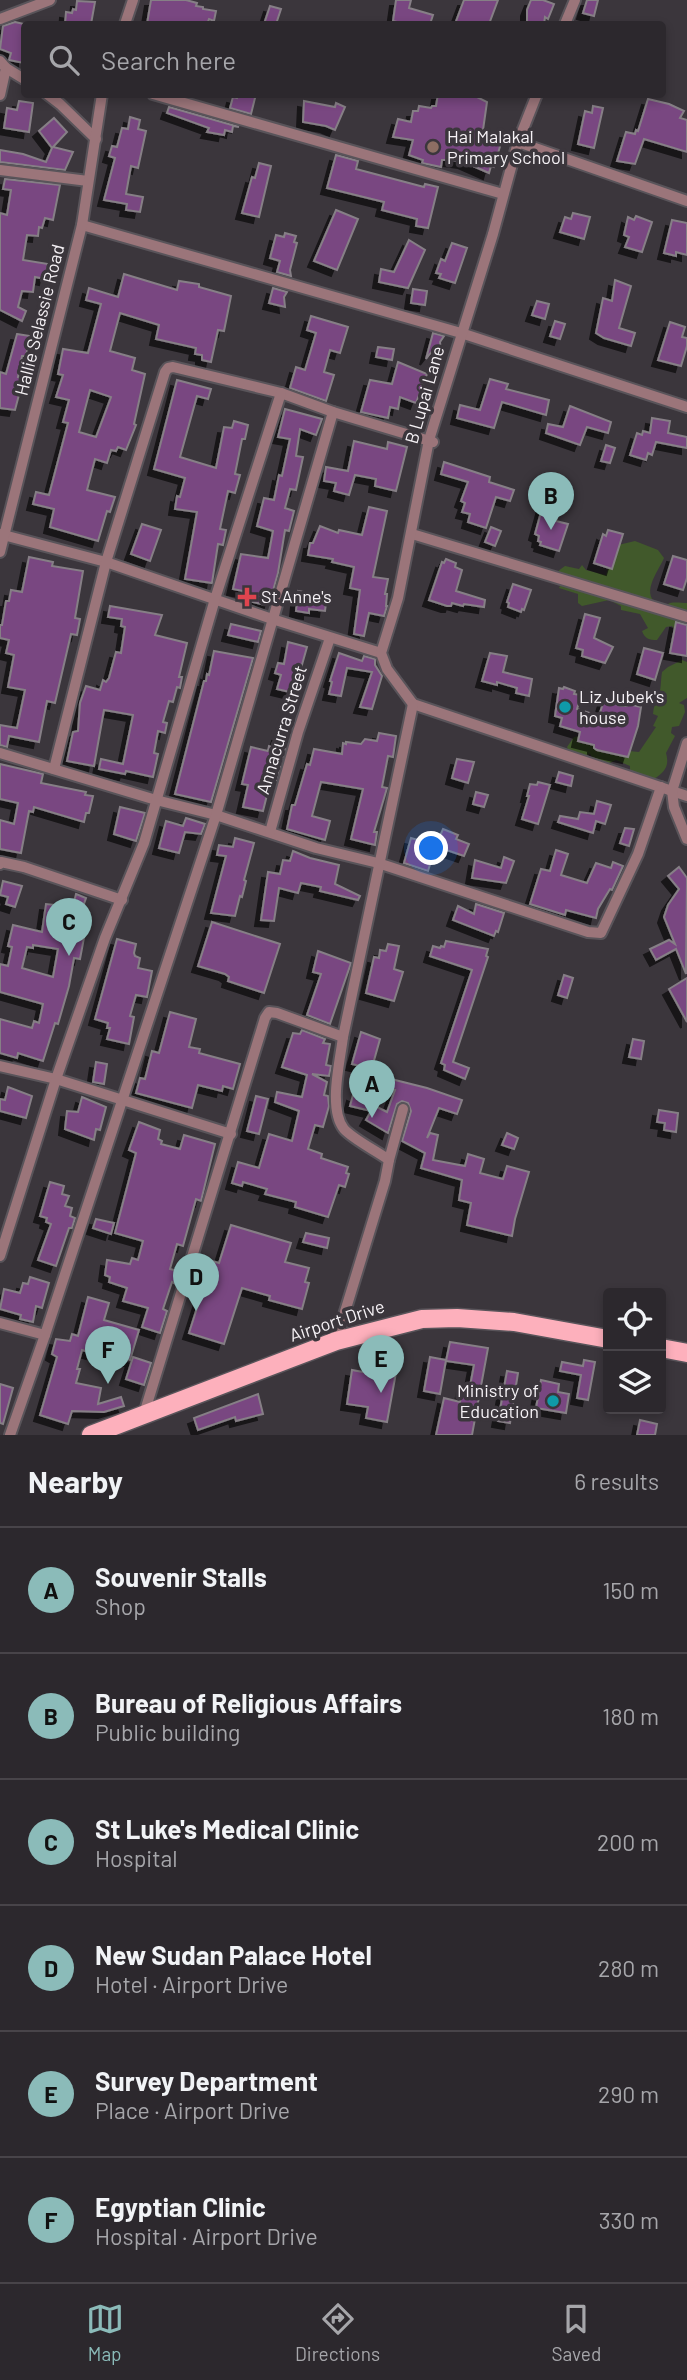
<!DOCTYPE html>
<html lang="en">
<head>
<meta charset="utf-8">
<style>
  body { margin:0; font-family:Barlow,sans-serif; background:#343035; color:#f1f3f6 }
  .controls { position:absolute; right:21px; bottom:21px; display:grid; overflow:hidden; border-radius:7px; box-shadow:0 4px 10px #0003 }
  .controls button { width:63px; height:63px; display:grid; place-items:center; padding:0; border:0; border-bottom:2px solid #484449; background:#2c282d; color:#f1f3f6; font:35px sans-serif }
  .you { position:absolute; left:432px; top:849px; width:24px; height:24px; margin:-18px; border:5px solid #fff; border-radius:50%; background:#1a73e8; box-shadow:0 0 0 10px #1a73e833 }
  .badge { display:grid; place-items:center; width:46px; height:46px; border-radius:50%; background:#8bbbb9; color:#111; font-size:23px; font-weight:700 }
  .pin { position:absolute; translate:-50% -58px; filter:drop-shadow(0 2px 4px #0008) }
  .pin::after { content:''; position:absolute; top:37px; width:24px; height:21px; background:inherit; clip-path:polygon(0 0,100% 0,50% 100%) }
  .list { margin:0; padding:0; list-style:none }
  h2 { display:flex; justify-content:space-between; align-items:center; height:91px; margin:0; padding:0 28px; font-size:30px }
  h2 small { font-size:23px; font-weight:400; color:#a6a6aa }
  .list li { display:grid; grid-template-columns:46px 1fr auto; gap:21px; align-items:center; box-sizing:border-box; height:126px; padding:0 28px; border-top:2px solid #484449 }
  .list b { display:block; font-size:26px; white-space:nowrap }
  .list p { margin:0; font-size:23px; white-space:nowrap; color:#a6a6aa }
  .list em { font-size:23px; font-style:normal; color:#a6a6aa }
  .icon { flex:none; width:38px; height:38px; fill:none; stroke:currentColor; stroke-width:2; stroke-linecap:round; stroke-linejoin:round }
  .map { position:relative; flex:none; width:687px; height:1435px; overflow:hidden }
  .search { position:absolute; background:#2c282d; box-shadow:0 4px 10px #0003; left:21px; right:21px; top:21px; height:77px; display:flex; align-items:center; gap:18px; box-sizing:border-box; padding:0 24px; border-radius:7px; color:#a6a6aa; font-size:26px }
  .sheet { height:847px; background:#2c282d }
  nav { display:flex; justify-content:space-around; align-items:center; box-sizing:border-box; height:98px; border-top:2px solid #484449; background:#2c282d; font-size:19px; color:#a6a6aa }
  nav a { display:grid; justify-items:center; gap:4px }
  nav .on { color:#8bbbb9 }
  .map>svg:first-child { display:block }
  .green { fill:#41592b }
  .building { fill:#794781; stroke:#867f86; stroke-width:2; fill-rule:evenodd; filter:url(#shadow) }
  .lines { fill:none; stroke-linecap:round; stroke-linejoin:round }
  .street-casing { stroke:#59545a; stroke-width:14 }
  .primary-casing { stroke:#59545a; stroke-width:21 }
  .street { stroke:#9b757a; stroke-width:10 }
  .primary { stroke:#fdb0bc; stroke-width:18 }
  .education-dot { fill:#8d6e63; stroke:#3b363c; stroke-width:2.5 }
  .health-dot { fill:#e0444e; stroke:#3b363c; stroke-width:2.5 }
  .culture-dot { fill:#0f9aa8; stroke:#3b363c; stroke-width:2.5 }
  .labels { text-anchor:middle; stroke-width:7; stroke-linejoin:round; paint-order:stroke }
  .poi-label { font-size:18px; fill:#f6f2f6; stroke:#3b363c; text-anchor:start }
  .street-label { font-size:18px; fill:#f6f2f6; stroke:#3b363c }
</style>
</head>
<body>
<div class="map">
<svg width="687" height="1435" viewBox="0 0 687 1435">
  <defs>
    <filter id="shadow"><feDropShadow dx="-6" dy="6" stdDeviation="0" flood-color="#0009"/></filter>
  </defs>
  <rect width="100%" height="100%" fill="#3b363c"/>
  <g class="green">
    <path d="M635,541L658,550L664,558C658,572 638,596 661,606C668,609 665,605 670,603C675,602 682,603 687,603V627L675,630L672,626L666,627L657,640C649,640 645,639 642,631L648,628L640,614L621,610V606L609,600L582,606L578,603V594L559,588L561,584L554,574L565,566L579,569L582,565L586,570L606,575L614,546Z"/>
    <path d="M682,660L687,662V698L679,703L684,705L685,712L679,726L672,727L671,733L675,736L666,753C670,767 664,772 653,780L630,771V766L616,760L605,765L593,759L590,754L580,757L569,751L567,747L574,737L580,736L629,751L639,752L656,727L653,726L658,716L653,714C654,702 658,700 660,691C661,685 661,678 662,672L668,667Z"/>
  </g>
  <g class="building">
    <path d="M151,0H186L197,3L196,6L203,7V9L216,11L214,21L209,19L207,24H147Z"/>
    <path d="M396,0H411L409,8L433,15L430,24H405L393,21Z"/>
    <path d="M464,0H498L489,24H455Z"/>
    <path d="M531,0H543L554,4L548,19L545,17L544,24H527V10Z"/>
    <path d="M587,0H598L594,16L583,13Z"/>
    <path d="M77,1L95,2L91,24H65L66,12L72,13L73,9L76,10Z"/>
    <path d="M270,6L281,9L276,24H264Z"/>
    <path d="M15,22L24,24V63L9,60L11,53L0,49L3,26Z"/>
    <path d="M238,94H256L251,114L230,108L233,97L237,98Z"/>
    <path d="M438,94H471L487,102L482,137L501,143L494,167L491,166L489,173L464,162L449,160H442L441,167L422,163L423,160L409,155L413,140L393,137L398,119L411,122L413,111H418L419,106L431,108L432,106H436Z"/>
    <path d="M648,99L669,104L684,111L680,118L687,120V152L644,139L635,164L617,161L626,132L635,134L636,130L638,131Z"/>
    <path d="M19,101L33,103L29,132L4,128L7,108L17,110Z"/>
    <path d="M304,101L335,107L336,103L345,107L335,130L326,126L303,122Z"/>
    <path d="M593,106L603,108L594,148L578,144L585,111L592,113Z"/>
    <path d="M169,107L239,127L233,126L232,132L225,130L224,135L207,132L209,128L167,113Z"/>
    <path d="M130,117L140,120L138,129L146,131L138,168L131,166L126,194L143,197L140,212L126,210L127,204L104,200L115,158L109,156L112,146L117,147L122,128L128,129Z"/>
    <path d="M54,118L67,132L53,147L73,152L65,170L0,162V150L23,154L46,162L52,148L39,131Z"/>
    <path d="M336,155L358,161L356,169L424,187L425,184L438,187L428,228L416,226L417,219L382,210L384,202L327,188Z"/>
    <path d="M259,163L271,166L259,217L242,213L252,177L255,178Z"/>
    <path d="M5,179L60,185L53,220L45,218L42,228L39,227L38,236L27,235L23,260L48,264L45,279L35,277L33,292L22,291L18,307L26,311L22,321L0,310V213L7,215L11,190L3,189Z"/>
    <path d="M336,210L358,219L337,270L314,261Z"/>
    <path d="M573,213L590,217L584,239L560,232L565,217L571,219Z"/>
    <path d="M636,216L652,222L642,252L625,247L629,237L624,235L628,217L634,220Z"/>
    <path d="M672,220L687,223V255L676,252V256L664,253Z"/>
    <path d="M285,233L296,236L294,242L297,243L290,270L291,276L277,272L280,261L270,258L276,235L284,237Z"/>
    <path d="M409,240L425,250L408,288L379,282L381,269L394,272Z"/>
    <path d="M452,243L467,248L455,283L439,278L441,274L436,273L441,259L445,261Z"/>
    <path d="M124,274L177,290L179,281L199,284V287L231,296L224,331L218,330L211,362L202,360V355L195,354L196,348L156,339L159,325L120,313L110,351L135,358L132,370L145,374L134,424L136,425L126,450L118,447L116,451L111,450L107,463L95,459L87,490L115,497L110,512L107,511L98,541L50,527L54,509L33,504L36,492L49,495L68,423L63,422L69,400L56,397L63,375L58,374L63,349L88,353L101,304L86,300L89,288L118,297ZM90,390L111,397L96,437L79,432Z"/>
    <path d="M615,280L631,286L619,328L635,333L631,346L604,338L596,333L603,298L612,301Z"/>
    <path d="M273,288L287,292L284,297L285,307L269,303Z"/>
    <path d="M413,289L427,291L425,305L411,303Z"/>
    <path d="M537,301L549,304L545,319L532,315Z"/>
    <path d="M311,316L348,327L340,353L330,350L324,372L334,375L326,401L290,388L296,367L305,370L316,333L307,330Z"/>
    <path d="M555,321L565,324L560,339L550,336Z"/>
    <path d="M670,322L685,327L682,337L687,338V346L681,366L658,360Z"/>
    <path d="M433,333L444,336L440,342L441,352L433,350L426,359Z"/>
    <path d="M17,334L30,336L26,356H22L18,377L21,378V387L15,410L0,408V372L6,374Z"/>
    <path d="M378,347L394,349L392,360L376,357Z"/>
    <path d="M398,362L427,374L416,403L400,397L398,409L390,407L388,418L361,412L370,380L392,384Z"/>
    <path d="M490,379L508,384L506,389L549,400L546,415L502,402L494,428L457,418L460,405L480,410Z"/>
    <path d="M177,380L211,389L208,399L197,396L180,457L216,468L224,427L232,428L234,421L248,425L245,439H242L235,474L240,475L235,493L228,491L220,529L226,530L223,545L218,544L212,583L185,579L197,512L175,509L177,496L180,497L185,478L154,469Z"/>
    <path d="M570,406L611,422L608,433L587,427L580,445L546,433L548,424L563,427Z"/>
    <path d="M285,409L322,419L316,435L300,429L296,456L303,457L296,490L290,489L285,508L294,511L289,531L285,530L278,573L269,605H265L241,599L243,591L233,589L241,554L268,558L273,531L257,526L264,498L274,500L279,475L282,476L290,439L278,437Z"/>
    <path d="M652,418L670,421L668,433L687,437V448L656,442L652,455L648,453L646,460L630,455L637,433L642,435L643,431L650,433Z"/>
    <path d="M354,441L387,449L388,442L407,447L396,491L375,486L376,479L355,475L349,495L334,491L336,483L324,481L326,467L348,471Z"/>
    <path d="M606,445L615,448L610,463L601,461Z"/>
    <path d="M444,462L490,477L489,482L514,490L510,501L496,497L486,528L468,522L470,514L462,512L465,503L461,501L468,482L441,474Z"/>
    <path d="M546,494L557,498L556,502L562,504L556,521L568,524L559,551L540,545L541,542L538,541L539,536L535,534Z"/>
    <path d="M369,507L387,511L373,577L388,579L385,594H387L386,606H387L384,616L369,613L364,636L354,634L360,590L350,588L354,567L332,562L333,559L308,555L310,543H313L320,526L338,533L339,530L362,535Z"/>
    <path d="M142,524L161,530L150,561L131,554Z"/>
    <path d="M491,527L501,531L495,546L485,542Z"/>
    <path d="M608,530L623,534L612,569L594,563L603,534L606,536Z"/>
    <path d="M673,556L687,560V578L683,590L664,584Z"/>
    <path d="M29,557L53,562L52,566L83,571L75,618L80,619L77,635L71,634L55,703L47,701L39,742L9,736L7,747L0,745V725L17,728L25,690L8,687L14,655L6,653L9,640L0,638V625H2L6,601H9L11,590L22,592Z"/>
    <path d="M446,559L456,563L455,567L462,570L456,591L485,600L484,607L464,604L463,606L452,603L451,606H447L429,600L442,562L444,563Z"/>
    <path d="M513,584L531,590L524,610L522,609L521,612L508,607L509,603L507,602Z"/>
    <path d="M298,591L327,596L325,611L309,609V613L296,611Z"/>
    <path d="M110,606L162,615L155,635L187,643L179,677H182L180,688L177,687L173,702L169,701L163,722L167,723L165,733L158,731L154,753L158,754L153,777L126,771L125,774L99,769L101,759L123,764L133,715L104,710L94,766L67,761L73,732L78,731L80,703L86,686L100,690L103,680L106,682L109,678L116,652L121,653L125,627L121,626L122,619L108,617Z"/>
    <path d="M585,614L600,618L594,638L613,647L605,663L582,656L583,650L576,648Z"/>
    <path d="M676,622L687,625V656L670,653Z"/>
    <path d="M231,624L261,631L258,642L228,635Z"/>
    <path d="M288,642L307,647L294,693L277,689L281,675L275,673L278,663L284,664Z"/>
    <path d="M644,648L663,653L655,680L637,674Z"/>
    <path d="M214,651L253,658L211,802L175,794L204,681H206L207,674L209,675Z"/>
    <path d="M339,653L362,661L364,656L375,659V665L382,676L372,709L360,707L372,672L347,668L341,696L329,694L332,682L330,681Z"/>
    <path d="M490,653L507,656L503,672L532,679L529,696L516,693L517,688L497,682V685L482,681Z"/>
    <path d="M564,687L575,691L574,694L581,695L577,709L599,716L604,700L621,706H627L628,704L641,707L638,726L628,757L597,750L594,748V745L578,741L580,732L560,726L562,718L555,716L559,688L563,689Z"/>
    <path d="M379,733L396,736L393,757L388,756L382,787L387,788L374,832H377L375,845L351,839L363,789L321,782L312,816L330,821L325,840L287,829L292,805H295L307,764L310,765L314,749L342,754L343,743L346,744V742L361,744L365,739L377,741Z"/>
    <path d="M278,735L288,738L276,780L271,779L263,811L243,807L248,785L242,784L251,747L268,751L269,746L274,748Z"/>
    <path d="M457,759L474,762L468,783L452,778Z"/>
    <path d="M0,764L43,774L41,783L86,792L85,795L93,796L89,813H86L84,822L34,807L33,812L29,811L21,853L0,849V820L14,824L18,803L0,799Z"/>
    <path d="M559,772L573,776L571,786L556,782Z"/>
    <path d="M538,782L550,785L538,824L522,819L529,796H527L530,784L537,785Z"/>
    <path d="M476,792L488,795L484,807L473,804Z"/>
    <path d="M597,801L611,805L605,824L596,821L593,833L558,822L560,816L578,819L580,812L594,814Z"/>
    <path d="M120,807L145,813L136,841L114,834Z"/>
    <path d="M186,818L205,824L201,834L185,832L179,853L159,848L166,821L183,826Z"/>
    <path d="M625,828L634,829L629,846L620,843Z"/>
    <path d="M443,829L458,835L456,839L469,844L464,856L438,847L436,859L432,858L428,871L404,863L411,838L436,845Z"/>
    <path d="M235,838L254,843L244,880L246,881L242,897L240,896L235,916L211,913L226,856L217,855L219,845L233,847Z"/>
    <path d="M556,850L568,854L561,875L587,883L596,863L611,868L613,862L623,866L612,890L610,889L598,909L596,918L566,910L565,915L530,904L541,869L550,871Z"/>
    <path d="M293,851L310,858L339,865L335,884L360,896L358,900L320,891L321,887L301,883L298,893L279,888L274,921L261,920L268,872L280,874L283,860L290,861Z"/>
    <path d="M504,857L514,861L506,883L472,878L475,860L501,868Z"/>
    <path d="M679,867L687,878L686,974L676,949L656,960L650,949L669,940L675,944L664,917L668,905L679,889L668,876Z"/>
    <path d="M3,881L22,886L15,907L6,904L8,897L0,895Z"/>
    <path d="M76,894L86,898L77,924L86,927L80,959L74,958L69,986L58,1024L55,1023L43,1061L18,1053L17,1058L0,1053V1019L32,1028L34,1021L39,1023L43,1004L0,992V964L8,966L12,947L8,946L13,925L42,932L46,904L65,906L66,901L74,902ZM33,945L58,949L53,977L22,968L27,947L33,948Z"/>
    <path d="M476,904L504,913L498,932L496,931L494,936L453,920L458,906L474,914Z"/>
    <path d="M212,922L280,944L264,993L228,981L229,977L225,974L198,966Z"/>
    <path d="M117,939L136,944L134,953L135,956L140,958L138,968L152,971L147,997L136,995L130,1016L134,1017L129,1044L107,1039L110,1028H107L108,1023L95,1019Z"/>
    <path d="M446,941L488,949L486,956L488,957L453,1062L469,1068L465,1079L444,1070L445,1065L441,1063L472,970L430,956L433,946L440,948L441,946L444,947Z"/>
    <path d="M388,944L399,946L394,969L403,972L394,1001L366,993L374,957L379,958L380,950L386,951Z"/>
    <path d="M318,951L351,963L330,1024L307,1015L321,974L313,972Z"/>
    <path d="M564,975L573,978L567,998L558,995Z"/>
    <path d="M687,978V1022L669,989Z"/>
    <path d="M170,1012L196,1019L189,1047L200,1049L199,1053L240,1064L233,1089L223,1086L222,1091L198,1085L192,1108L136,1093L140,1078L145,1079L152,1051L159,1053Z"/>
    <path d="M302,1030L325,1039L323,1043L330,1044L326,1065L331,1066L329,1076L312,1074L327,1082L324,1095L328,1096L329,1106L323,1127L315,1125L308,1149L322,1154L321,1158L348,1167L346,1173L349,1174L345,1187L339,1185L328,1217L295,1207L296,1202L265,1194L267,1189L243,1182L242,1186L232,1183L238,1162L259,1168L269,1134L292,1141L299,1111L275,1102L277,1092L302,1097L307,1075L282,1067L293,1033L300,1034Z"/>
    <path d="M361,1032L380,1039L373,1064L378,1065L375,1075L427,1088L462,1100L457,1114L439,1108L427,1138L430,1133L438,1135L433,1160L465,1166L468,1154L484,1159L480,1173L503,1179L507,1166L529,1172L515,1219L512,1236L467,1225L471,1203L459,1200L462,1180L421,1168L425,1153L402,1141L411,1111L408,1103L402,1101L397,1104L388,1133L366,1120L371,1111L350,1106L353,1095L387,1112L395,1090L357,1082L360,1066L352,1064Z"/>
    <path d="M633,1039L644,1041L641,1059L629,1057Z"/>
    <path d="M96,1062L107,1064L104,1084L93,1082Z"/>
    <path d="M8,1087L32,1096L26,1118L0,1111V1099L5,1100Z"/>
    <path d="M256,1096L268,1099L259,1134L247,1131Z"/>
    <path d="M82,1097L106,1107L100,1130L96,1129L94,1140L65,1129L67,1111L78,1112Z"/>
    <path d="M659,1110L678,1113L676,1132L664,1130L665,1123L657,1122Z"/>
    <path d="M139,1122L160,1130L158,1139L162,1141L161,1144L180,1149L184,1135L215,1144L201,1201L196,1199L183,1246L177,1244L170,1269L178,1271L174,1283L172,1282L163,1309L167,1311L160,1333L142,1327L148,1308L123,1301L127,1288L109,1282L110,1277L105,1275L107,1260L130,1264L132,1258L138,1260L143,1241L115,1233L136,1153L129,1150Z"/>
    <path d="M507,1133L518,1138L514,1149L502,1145Z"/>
    <path d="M50,1182L64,1186L62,1194L69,1196L65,1206L72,1208L70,1216L75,1218L72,1228H69L56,1266L38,1260L51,1224L46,1222L47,1218L40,1216Z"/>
    <path d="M96,1219L114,1223L111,1234L93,1228Z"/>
    <path d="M231,1225L291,1243L285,1262L309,1268L305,1282L309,1283L302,1309L269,1300L270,1296L242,1288L224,1344L189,1333L212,1261L219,1263Z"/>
    <path d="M306,1233L329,1238L327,1248L303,1242Z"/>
    <path d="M30,1277L49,1283L42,1308L36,1306L33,1322L20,1319L21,1315L0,1309L4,1289L20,1293L23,1283L28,1284Z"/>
    <path d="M88,1297L109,1303L104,1320L139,1330L130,1360L94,1348L92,1353L82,1350L77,1369H80L76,1383L101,1388L98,1404L121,1397L124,1406L104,1412L72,1411L68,1424L40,1415L57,1357L52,1354L56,1339L70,1341L72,1334L78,1336Z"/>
    <path d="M450,1342L488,1348L472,1435H436L444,1398L460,1402L463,1385L470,1386L474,1365L446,1361Z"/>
    <path d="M133,1357L151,1363L144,1385L126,1379Z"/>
    <path d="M430,1357L446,1360L440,1394L424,1391Z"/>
    <path d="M584,1360L595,1362L588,1400L577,1398L581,1375L560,1371L562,1362L583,1366Z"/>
    <path d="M376,1363L397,1367L387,1422L366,1418L368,1407L347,1404L352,1370L374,1374Z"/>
    <path d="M507,1371L518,1373L510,1423L498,1421Z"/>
    <path d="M541,1380L559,1384L558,1392L569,1394L566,1413L536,1408Z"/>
    <path d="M0,1384L13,1388L3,1424L0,1423Z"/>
    <path d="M258,1394L263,1414L236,1421L235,1417L198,1430L194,1418Z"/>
    <path d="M640,1420L657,1424L655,1435H637Z"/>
  </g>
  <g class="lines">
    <g class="street-casing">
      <g id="street">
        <path d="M0,19L50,0"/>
        <path d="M125,24L133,0"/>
        <path d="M565,24L575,0"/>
        <path d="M0,61L6,68L24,79"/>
        <path d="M47,94L60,104L96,139"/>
        <path d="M153,94L503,194"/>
        <path d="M0,95L6,68"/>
        <path d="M518,142L687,201"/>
        <path d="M0,170L88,181"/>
        <path d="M82,225L461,333L687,407"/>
        <path d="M0,534L106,562L272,619L381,653"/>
        <path d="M412,534L687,617"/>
        <path d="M0,552L82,225L102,94"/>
        <path d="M413,704L387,669L381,653L398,598L429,440L493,234L518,142L537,94"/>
        <path d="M413,704L687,796"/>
        <path d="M687,743L672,791L674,807L687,839"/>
        <path d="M0,753L156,800L216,815L316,848L378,863L588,932L601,933L638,854L661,787"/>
        <path d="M54,769L106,562L165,372L168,368L173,367L281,393L333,412L433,442L429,440"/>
        <path d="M270,832L298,732L330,638"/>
        <path d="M0,864L1,862L24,867L122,900"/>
        <path d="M0,1066L56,1079L231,1134"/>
        <path d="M389,1160L403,1109"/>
        <path d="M0,1256L56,1079L105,938L144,843L215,599L281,393"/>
        <path d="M0,1323L45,1335"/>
        <path d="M336,1341L385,1181L389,1160C377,1151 354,1140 344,1129C328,1109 340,1062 343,1037L413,704"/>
        <path d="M144,1414L265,1018L269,1012L277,1013L343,1037"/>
        <path d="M10,1435L45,1335L216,815L333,412"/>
      </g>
    </g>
    <g class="primary-casing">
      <g id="primary">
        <path d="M661,1348L687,1353"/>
        <path d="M91,1435L336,1341L422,1319L457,1318L514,1322L608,1339"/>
      </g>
    </g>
    <use href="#street" class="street"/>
    <use href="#primary" class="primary"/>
  </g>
  <circle class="education-dot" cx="433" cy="147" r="7"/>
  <path class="health-dot" d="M243.5 586.5h7v7h7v7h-7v7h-7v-7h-7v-7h7z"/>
  <g class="culture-dot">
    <circle cx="565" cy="707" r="7"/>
    <circle cx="553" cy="1401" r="7"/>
  </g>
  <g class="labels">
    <g class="poi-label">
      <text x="447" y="143">Hai Malakal<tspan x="447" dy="21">Primary School</tspan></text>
      <text x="261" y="603">St Anne's</text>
      <text x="579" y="703">Liz Jubek's<tspan x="579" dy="21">house</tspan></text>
      <text x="539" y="1397" text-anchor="end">Ministry of<tspan x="539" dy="21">Education</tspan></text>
    </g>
    <g class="street-label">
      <text transform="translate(40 320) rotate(-76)" y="6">Hallie Selassie Road</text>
      <text transform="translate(425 395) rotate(-74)" y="6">B Lupai Lane</text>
      <text transform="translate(282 730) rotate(-73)" y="6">Annacurra Street</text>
      <text transform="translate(337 1321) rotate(-18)" y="6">Airport Drive</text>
    </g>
  </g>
</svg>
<div class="controls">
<button><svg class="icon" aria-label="locate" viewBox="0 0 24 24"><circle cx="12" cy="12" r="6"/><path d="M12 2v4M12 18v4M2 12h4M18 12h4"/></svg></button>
<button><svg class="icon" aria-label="layers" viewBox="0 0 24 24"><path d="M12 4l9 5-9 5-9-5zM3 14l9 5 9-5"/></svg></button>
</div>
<div class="you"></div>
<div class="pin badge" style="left:372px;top:1118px">A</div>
<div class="pin badge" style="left:551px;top:530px">B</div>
<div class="pin badge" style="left:69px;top:956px">C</div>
<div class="pin badge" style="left:196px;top:1311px">D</div>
<div class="pin badge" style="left:381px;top:1393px">E</div>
<div class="pin badge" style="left:108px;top:1384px">F</div>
<div class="search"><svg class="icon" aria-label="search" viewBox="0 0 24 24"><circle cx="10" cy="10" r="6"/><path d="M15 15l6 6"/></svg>Search here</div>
</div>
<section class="sheet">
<h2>Nearby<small>6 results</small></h2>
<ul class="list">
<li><span class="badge">A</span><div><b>Souvenir Stalls</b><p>Shop</p></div><em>150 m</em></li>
<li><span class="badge">B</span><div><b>Bureau of Religious Affairs</b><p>Public building</p></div><em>180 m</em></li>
<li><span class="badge">C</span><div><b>St Luke's Medical Clinic</b><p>Hospital</p></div><em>200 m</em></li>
<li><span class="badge">D</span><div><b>New Sudan Palace Hotel</b><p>Hotel · Airport Drive</p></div><em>280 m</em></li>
<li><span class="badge">E</span><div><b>Survey Department</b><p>Place · Airport Drive</p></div><em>290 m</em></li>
<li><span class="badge">F</span><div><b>Egyptian Clinic</b><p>Hospital · Airport Drive</p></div><em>330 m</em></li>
</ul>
</section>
<nav>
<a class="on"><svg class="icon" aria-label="map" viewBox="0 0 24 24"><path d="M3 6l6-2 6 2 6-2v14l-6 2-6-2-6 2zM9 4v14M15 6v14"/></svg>Map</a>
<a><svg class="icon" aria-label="directions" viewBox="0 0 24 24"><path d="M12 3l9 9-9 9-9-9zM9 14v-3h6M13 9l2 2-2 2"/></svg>Directions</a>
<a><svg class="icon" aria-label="saved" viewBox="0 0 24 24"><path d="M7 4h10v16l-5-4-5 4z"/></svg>Saved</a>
</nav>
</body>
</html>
